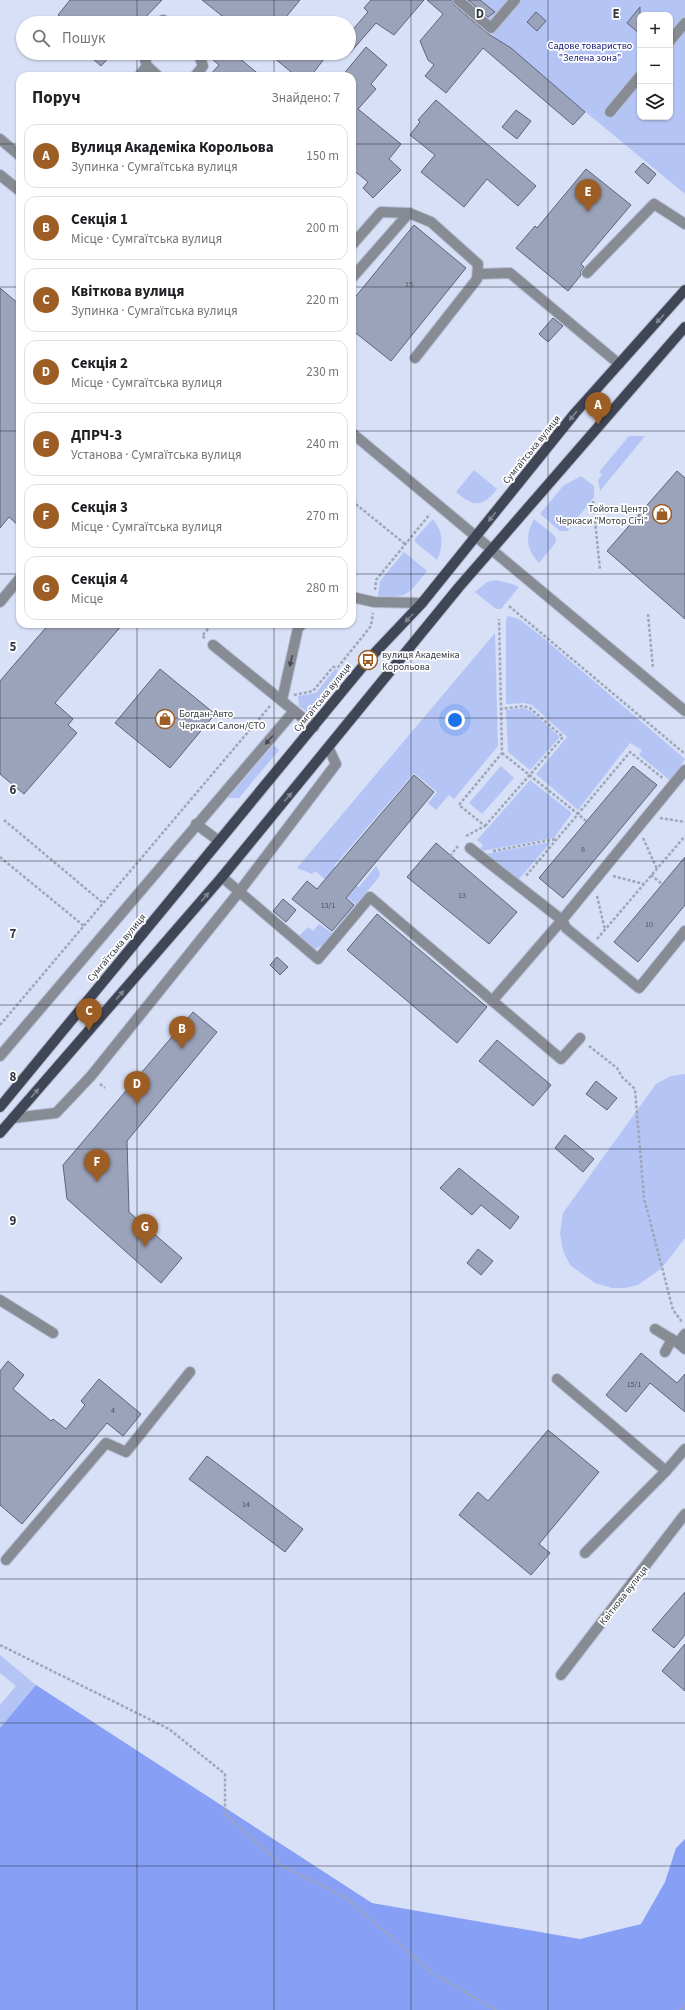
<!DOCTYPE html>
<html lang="uk">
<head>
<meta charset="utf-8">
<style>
  body { margin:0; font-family:"Source Sans 3",sans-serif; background:#f2f2f2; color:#202124 }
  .controls { position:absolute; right:12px; top:12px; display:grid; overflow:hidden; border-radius:8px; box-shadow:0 1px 3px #0004 }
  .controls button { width:36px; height:36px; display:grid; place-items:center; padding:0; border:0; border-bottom:1px solid #e0e0e0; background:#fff; color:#202124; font:20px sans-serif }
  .you { position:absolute; left:455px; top:720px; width:14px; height:14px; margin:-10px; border:3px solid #fff; border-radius:50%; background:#1a73e8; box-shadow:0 0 0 6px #1a73e833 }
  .badge { display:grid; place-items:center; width:26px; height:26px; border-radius:50%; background:#9c5e24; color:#fff; font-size:13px; font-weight:700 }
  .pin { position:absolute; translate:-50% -33px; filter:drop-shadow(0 1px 2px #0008) }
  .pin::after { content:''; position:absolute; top:21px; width:14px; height:12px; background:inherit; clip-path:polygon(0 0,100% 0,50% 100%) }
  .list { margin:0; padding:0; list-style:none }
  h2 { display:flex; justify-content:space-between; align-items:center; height:52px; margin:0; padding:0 16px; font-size:17px }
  h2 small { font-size:13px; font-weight:400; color:#757577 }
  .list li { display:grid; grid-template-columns:26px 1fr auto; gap:12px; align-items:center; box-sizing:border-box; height:64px; margin:0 8px 8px; padding:0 8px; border:1px solid #e0e0e0; border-radius:12px }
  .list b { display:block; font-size:15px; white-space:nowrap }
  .list p { margin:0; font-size:13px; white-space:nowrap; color:#757577 }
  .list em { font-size:13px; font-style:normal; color:#757577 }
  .icon { flex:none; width:22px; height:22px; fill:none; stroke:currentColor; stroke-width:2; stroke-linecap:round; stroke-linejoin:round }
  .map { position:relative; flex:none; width:685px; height:2010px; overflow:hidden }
  .search { position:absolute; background:#fff; box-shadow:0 1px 3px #0004; left:16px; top:16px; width:340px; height:44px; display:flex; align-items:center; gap:10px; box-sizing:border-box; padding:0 14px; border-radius:22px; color:#757577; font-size:15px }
  .panel { position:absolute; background:#fff; box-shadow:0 1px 3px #0004; left:16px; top:72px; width:340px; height:556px; border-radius:12px }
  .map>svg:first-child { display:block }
  .green { fill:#b4c4f5; fill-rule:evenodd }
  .forest { fill:#87a0f5 }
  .building { fill:#9ba3ba; stroke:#5d6479 }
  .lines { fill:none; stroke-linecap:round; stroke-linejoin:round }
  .minor-casing { stroke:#b6bed3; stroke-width:12 }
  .major-casing { stroke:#b6bed3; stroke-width:12 }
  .path { stroke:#9ea6b8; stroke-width:2.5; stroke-dasharray:3 2; stroke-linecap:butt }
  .minor { stroke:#878b94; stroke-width:10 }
  .major { stroke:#404656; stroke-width:10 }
  .oneway { fill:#838791 }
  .oneway2 { fill:#454952 }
  .grid { fill:none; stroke:#343841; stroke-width:1; stroke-opacity:0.55 }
  .labels { text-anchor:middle; stroke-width:3.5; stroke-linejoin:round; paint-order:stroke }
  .number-label { font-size:8px; fill:#4e535f }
  .park-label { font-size:10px; fill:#18207f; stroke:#fff }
  .street-label { font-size:10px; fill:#343841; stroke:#fff }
  .poi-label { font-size:10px; fill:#343841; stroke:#fff; text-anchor:start }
  .grid-label { font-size:13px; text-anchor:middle; font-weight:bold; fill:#343841; stroke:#fff; stroke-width:3.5; stroke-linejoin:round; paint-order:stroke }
</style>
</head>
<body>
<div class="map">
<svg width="685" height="2010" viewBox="0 0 685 2010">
  <rect width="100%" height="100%" fill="#d7e0f7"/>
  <g class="green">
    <path d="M450,0H685V194ZM640,15H670V117H640Z"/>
    <path d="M629,436H645L600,491L598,480L602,475L599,472Z"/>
    <path d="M474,470L497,489C483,508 473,507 456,492Z"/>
    <path d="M581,476L594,486V497L567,531H560L540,514L563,486Z"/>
    <path d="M433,519C443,532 444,545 437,560L415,542V539Z"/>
    <path d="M534,519L555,536L556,542L539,563C526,550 525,535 534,519Z"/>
    <path d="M404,552L427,571C408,594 409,599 378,596L380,581Z"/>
    <path d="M496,580L512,584L519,587L501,609H496L475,592L487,582Z"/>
    <path d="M508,616L519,619L541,636L685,759L671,781L639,755L642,750L630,743L578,810L536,774L567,737L532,705L524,703L506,704V620Z"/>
    <path d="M495,633L498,746L454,799L449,795L436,810L428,803L437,792L414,773L334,866L359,887L376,866L380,873L379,877L323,945L315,949L299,936L308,927L313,931L319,924L332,933L355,904L315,871L312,874L297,868Z"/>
    <path d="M335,669L338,670L330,688L309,713L299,706L298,696L316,693Z"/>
    <path d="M524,708L531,711L560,737L530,770L508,752L506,710Z"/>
    <path d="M273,745L279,750L239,798H228Z"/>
    <path d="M501,766L514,778L482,814L469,803Z"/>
    <path d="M530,780L572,813L554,838L482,851L480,849L483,845L477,840Z"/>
    <path d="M551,842L518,880L485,854Z"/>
    <path d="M685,1074V1238L662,1268L638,1285L625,1288H612L595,1283L570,1265L563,1251L560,1233L563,1213L656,1084L671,1076Z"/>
    <path d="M0,1655L36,1685L0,1728V1705L16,1686L0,1673Z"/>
  </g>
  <path class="forest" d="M36,1685L372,1903L580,1939L641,1924L665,1882L676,1848L685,1839V2010H0V1728Z"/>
  <g class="building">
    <path d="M70,0H162L140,23H68L58,15Z"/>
    <path d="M202,0H300L281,23H231Z"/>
    <path d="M371,0H424L394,35L376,23L349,54V34L368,12L364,8Z"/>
    <path d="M427,0H452L454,5L487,33L511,48L585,112L573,125L483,48L446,93L425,76L434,65L428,60L420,41L443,14Z"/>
    <path d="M468,0H480L495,12L488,17Z"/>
    <path d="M640,7V34L627,23Z"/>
    <path d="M536,12L546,21L537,31L527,22Z"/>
    <path d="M366,47L387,65L371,84L376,89L358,109L401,144L389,159L401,170L373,198L363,188L368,182L352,169V76H342Z"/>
    <path d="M86,53H113L101,66Z"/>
    <path d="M205,53H233L261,76H209L219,65Z"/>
    <path d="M268,53H316L324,59L311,76H296Z"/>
    <path d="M436,100L536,186L518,206L487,179L464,207L421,172L435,155L410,135L420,122L418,120Z"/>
    <path d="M516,110L531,121L517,139L502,127Z"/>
    <path d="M643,163L656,174L648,184L635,172Z"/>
    <path d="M586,169L631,205L581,264L584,267L581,271V275L568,291L516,248L535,226L537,228Z"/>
    <path d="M414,225L466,268L391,361L352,330V301Z"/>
    <path d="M0,288L20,305V527L9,517L0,528Z"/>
    <path d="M553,318L563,326L548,342L539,334Z"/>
    <path d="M677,471L685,478V619L607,551Z"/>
    <path d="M49,624H123L55,703L73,719L68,725L77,733L24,794L0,774V681Z"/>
    <path d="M160,669L215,714L170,768L115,723Z"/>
    <path d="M633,766L657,785L563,898L539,878Z"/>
    <path d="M414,775L434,792L346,898L354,905L332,931L292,899L307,881L317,889Z"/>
    <path d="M436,843L517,912L489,944L407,877Z"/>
    <path d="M685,857V905L638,962L614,942Z"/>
    <path d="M283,899L296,910L286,922L273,911Z"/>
    <path d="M377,914L487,1007L457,1043L347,950Z"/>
    <path d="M277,957L288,967L280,975L270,965Z"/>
    <path d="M193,1012L217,1032L127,1141L129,1212L182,1258L161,1283L67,1199L63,1165Z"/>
    <path d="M497,1040L551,1085L533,1106L479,1061Z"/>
    <path d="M596,1081L617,1098L607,1110L586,1094Z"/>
    <path d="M565,1135L594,1159L583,1172L555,1148Z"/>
    <path d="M459,1168L519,1217L510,1229L481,1205L472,1215L440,1188Z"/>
    <path d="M478,1249L493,1261L481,1275L467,1263Z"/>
    <path d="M641,1353L677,1383L685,1374V1412L650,1383L626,1412L606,1395Z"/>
    <path d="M8,1361L24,1375L13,1389L51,1421L53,1419L66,1429L85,1405L81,1401L99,1379L141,1414L123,1436L107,1423L22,1524L0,1505V1371Z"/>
    <path d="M548,1430L599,1472L539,1544L550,1553L531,1575L459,1515L478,1492L488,1501Z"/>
    <path d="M207,1456L303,1529L285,1552L189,1479Z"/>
    <path d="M685,1592V1635L674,1648L652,1630Z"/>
    <path d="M685,1644V1691L662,1671Z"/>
  </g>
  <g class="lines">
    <g class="minor-casing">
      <g id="minor">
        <path d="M458,0L491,28L515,0"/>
        <path d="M161,23L163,20L168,23"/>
        <path d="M670,41L685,23"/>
        <path d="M143,53L147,66"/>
        <path d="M139,76L147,66L158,76"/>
        <path d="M195,76L203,66L198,53"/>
        <path d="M610,112L640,76"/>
        <path d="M0,139L20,156"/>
        <path d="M0,175L20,191"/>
        <path d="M352,245L381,212L409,213L431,222L478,264L477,279L415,358"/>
        <path d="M587,273L654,204L685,224"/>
        <path d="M478,274L510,273L619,364"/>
        <path d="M352,278L409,213"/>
        <path d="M352,433L685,711"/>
        <path d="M352,597L374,602L422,603"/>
        <path d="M0,602L20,578"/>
        <path d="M213,645L314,727"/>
        <path d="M282,700L298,628L302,624"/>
        <path d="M196,824L219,841"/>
        <path d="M470,848L562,920L566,928L639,988L685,931"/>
        <path d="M222,877L318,959L370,897L561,1059L580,1038"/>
        <path d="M493,1000L562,920L685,770"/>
        <path d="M0,1056L294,711"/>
        <path d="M13,1118L56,1113L91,1076L239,892L336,764L329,749"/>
        <path d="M0,1300L53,1333"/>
        <path d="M655,1329L678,1343"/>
        <path d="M685,1334L678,1343L685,1349"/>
        <path d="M665,1352L672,1339"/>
        <path d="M557,1379L666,1471"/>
        <path d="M585,1553L666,1471L685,1449"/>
        <path d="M6,1560L106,1443L126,1452L190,1372"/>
        <path d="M561,1675L685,1514"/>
      </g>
    </g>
    <g class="major-casing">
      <g id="major">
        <path d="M0,1107L368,660L422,603L575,413L685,290"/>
        <path d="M0,1133L222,877L459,587L685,327"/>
      </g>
    </g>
    <g class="path">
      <path d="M352,501L405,544"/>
      <path d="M593,501L600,570"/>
      <path d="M375,590L376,580L430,514"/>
      <path d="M509,606L685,754"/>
      <path d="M648,614L653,668"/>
      <path d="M205,638L202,636L212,624"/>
      <path d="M294,695L313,691L333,667H338L371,626L373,613"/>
      <path d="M502,753L578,814L525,877"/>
      <path d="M660,818L685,822"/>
      <path d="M4,820L103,903"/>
      <path d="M586,821L578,814L630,752L664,779"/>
      <path d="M485,826L563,737L530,708L523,706L501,709"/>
      <path d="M466,836L485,826L459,805L502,753L499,619"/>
      <path d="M643,838L657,869"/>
      <path d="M493,851L556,839"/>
      <path d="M450,856L458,846"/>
      <path d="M0,857L84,926"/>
      <path d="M651,875L662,884"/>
      <path d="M613,876L644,884"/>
      <path d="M597,896L605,930"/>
      <path d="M597,939L685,836"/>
      <path d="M0,1025L270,706"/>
      <path d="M589,1046L617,1068L622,1077L635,1089L644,1198L673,1310L683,1323"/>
      <path d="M100,1084L105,1088"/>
      <path d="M0,1645L169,1729L225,1774V1814L282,1866L345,1897L431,1972L496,2010"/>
      <path d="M680,2010L685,2005"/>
    </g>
    <use href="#minor" class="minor"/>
    <use href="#major" class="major"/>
  </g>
  <defs><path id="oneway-solid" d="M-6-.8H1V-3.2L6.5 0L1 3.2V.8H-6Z"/></defs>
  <g class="oneway">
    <use href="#oneway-solid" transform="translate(660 319) rotate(132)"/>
    <use href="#oneway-solid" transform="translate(573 416) rotate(129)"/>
    <use href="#oneway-solid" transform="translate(492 517) rotate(129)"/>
    <use href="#oneway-solid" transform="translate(409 618) rotate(134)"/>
    <use href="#oneway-solid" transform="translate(288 797) rotate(-50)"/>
    <use href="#oneway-solid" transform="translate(205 897) rotate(-49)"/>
    <use href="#oneway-solid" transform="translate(120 995) rotate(-49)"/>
    <use href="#oneway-solid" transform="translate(35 1093) rotate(-49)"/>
  </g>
  <g class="oneway2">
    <use href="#oneway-solid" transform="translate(291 661) rotate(103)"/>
    <use href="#oneway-solid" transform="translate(269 740) rotate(131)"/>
  </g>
  <path class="grid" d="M137,0V23M274,0V23M411,0V2010M548,0V2010M137,53V76M274,53V76M0,144H20M352,144H685M0,287H20M352,287H685M0,431H20M352,431H685M0,574H20M352,574H685M137,624V2010M274,624V2010M0,718H685M0,861H685M0,1005H685M0,1149H685M0,1292H685M0,1436H685M0,1579H685M0,1723H685M0,1866H685"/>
  <defs>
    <g id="shop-ring" transform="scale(1)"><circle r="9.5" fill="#fff" stroke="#9c5e24" stroke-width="1.5"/><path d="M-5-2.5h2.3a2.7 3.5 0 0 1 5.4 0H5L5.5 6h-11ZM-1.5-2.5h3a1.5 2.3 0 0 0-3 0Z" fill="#9c5e24"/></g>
    <g id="bus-ring" transform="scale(1)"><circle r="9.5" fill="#fff" stroke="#9c5e24" stroke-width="1.5"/><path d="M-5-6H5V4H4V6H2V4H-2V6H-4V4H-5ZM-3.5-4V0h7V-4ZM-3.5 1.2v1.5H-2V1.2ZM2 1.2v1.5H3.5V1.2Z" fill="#9c5e24"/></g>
  </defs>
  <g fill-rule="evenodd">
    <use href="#shop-ring" x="662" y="514"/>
    <use href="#bus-ring" x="368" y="660"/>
    <use href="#shop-ring" x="165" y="719"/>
  </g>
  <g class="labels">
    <g class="number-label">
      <text x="409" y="287">15</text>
      <text x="583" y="852">8</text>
      <text x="462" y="898">13</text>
      <text x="328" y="908">13/1</text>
      <text x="649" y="927">10</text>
      <text x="634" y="1387">15/1</text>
      <text x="113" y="1413">4</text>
      <text x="246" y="1507">14</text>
    </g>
    <g class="park-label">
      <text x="590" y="49">Садове товариство<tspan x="590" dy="12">"Зелена зона"</tspan></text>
    </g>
    <g class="street-label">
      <text transform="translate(531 449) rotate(-51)" y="4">Сумгаїтська вулиця</text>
      <text transform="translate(322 697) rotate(-51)" y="4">Сумгаїтська вулиця</text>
      <text transform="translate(116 947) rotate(-50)" y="4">Сумгаїтська вулиця</text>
      <text transform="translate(623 1595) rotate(-52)" y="4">Квіткова вулиця</text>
    </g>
    <g class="poi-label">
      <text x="648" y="512" text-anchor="end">Тойота Центр<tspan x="648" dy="12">Черкаси "Мотор Сіті"</tspan></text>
      <text x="382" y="658">вулиця Академіка<tspan x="382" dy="12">Корольова</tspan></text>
      <text x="179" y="717">Богдан-Авто<tspan x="179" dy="12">Черкаси Салон/СТО</tspan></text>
    </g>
  </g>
  <g class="grid-label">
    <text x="480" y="18">D</text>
    <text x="616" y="18">E</text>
    <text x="13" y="651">5</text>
    <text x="13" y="794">6</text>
    <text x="13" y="938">7</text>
    <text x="13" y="1081">8</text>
    <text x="13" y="1225">9</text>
  </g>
</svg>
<div class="controls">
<button>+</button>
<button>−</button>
<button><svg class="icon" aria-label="layers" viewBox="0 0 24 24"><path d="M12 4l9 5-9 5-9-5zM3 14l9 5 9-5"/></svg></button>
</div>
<div class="you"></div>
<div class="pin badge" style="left:598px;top:425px">A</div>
<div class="pin badge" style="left:182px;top:1049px">B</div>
<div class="pin badge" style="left:89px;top:1031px">C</div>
<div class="pin badge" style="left:137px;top:1104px">D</div>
<div class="pin badge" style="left:588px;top:212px">E</div>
<div class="pin badge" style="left:97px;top:1182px">F</div>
<div class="pin badge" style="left:145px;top:1247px">G</div>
<div class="search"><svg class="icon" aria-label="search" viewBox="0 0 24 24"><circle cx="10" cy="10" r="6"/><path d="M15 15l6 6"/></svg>Пошук</div>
<section class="panel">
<h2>Поруч<small>Знайдено: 7</small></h2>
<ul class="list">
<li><span class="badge">A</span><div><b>Вулиця Академіка Корольова</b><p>Зупинка · Сумгаїтська вулиця</p></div><em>150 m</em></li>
<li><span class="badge">B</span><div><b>Секція 1</b><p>Місце · Сумгаїтська вулиця</p></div><em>200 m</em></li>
<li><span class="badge">C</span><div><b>Квіткова вулиця</b><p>Зупинка · Сумгаїтська вулиця</p></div><em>220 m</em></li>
<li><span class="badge">D</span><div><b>Секція 2</b><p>Місце · Сумгаїтська вулиця</p></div><em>230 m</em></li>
<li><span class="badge">E</span><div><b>ДПРЧ-3</b><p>Установа · Сумгаїтська вулиця</p></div><em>240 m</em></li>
<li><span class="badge">F</span><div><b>Секція 3</b><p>Місце · Сумгаїтська вулиця</p></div><em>270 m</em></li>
<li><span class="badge">G</span><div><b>Секція 4</b><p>Місце</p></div><em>280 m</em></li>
</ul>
</section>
</div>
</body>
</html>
